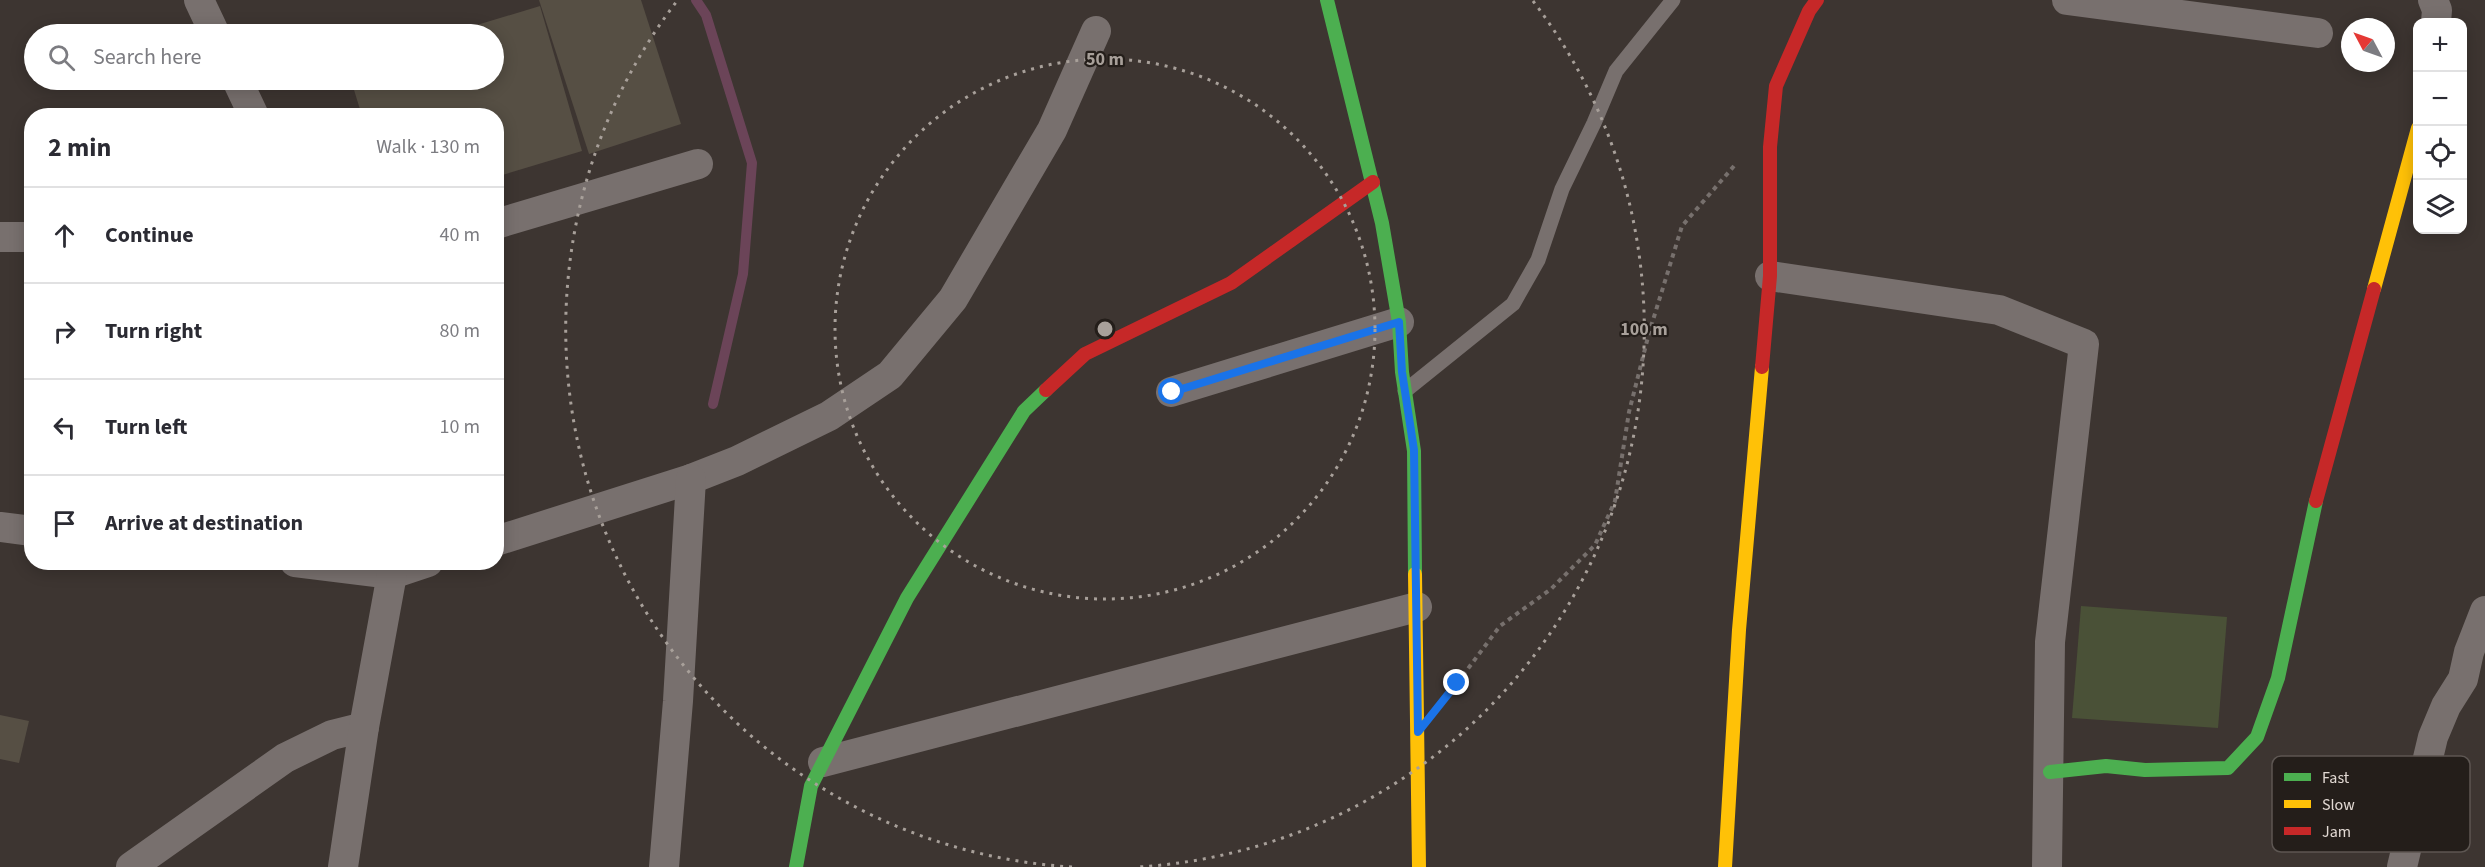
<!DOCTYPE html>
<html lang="en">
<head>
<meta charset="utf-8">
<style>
  body { margin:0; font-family:"Source Sans 3",sans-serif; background:#f2f2f3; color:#2b2b33 }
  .controls { position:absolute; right:18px; top:18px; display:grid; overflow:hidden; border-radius:12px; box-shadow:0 3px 15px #0003 }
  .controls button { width:54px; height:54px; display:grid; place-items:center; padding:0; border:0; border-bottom:2px solid #e1e1e2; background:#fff; color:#2b2b33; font:30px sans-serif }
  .compass { position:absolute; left:2341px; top:18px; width:54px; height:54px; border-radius:50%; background:#fff; box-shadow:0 3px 15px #0003; rotate:311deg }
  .stop { position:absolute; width:18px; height:18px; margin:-14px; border:4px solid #1a73e8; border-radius:50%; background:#fff }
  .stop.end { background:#1a73e8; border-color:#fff; box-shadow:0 2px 6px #0008 }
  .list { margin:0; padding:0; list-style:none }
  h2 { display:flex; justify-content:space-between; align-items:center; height:78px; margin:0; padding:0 24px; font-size:26px }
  h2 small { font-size:20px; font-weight:400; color:#7c7c81 }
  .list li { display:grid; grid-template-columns:39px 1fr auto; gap:18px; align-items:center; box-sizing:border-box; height:96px; padding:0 24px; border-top:2px solid #e1e1e2 }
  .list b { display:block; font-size:22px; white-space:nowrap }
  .list em { font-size:20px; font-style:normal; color:#7c7c81 }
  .icon { flex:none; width:33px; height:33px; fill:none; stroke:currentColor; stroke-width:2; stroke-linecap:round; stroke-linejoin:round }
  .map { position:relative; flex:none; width:2485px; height:867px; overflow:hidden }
  .search { position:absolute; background:#fff; box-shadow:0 3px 15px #0003; left:24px; top:24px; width:480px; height:66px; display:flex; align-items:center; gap:15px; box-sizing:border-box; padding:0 21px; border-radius:33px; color:#7c7c81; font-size:22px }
  .panel { position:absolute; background:#fff; box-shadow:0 3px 15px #0003; left:24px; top:108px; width:480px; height:462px; border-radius:24px }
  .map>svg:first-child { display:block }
  .green { fill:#4a5137 }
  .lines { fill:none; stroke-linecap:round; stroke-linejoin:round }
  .stream { stroke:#6b4458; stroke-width:10 }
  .building { fill:#564f44 }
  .path { stroke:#77706d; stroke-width:4; stroke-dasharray:4.5 4.5; stroke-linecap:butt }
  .lane { stroke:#78706e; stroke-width:15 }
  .street { stroke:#78706e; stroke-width:30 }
  .fast { stroke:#4caf50; stroke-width:14 }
  .slow { stroke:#ffc107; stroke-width:14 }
  .jam { stroke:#c62828; stroke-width:14 }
  .route { stroke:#1a73e8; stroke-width:8 }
  .ring { fill:none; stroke:#a8a09a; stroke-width:3; stroke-dasharray:3 6 }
  .key { fill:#241e1a; stroke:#5d5652; stroke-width:1.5 }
  .key-label { font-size:16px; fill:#e2d9d3 }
  .centre { fill:#a8a09a; stroke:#241e1a; stroke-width:3 }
  .ring-label { font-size:18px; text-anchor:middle; font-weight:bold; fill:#a8a09a; stroke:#241e1a; stroke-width:4.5; stroke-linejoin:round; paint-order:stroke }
</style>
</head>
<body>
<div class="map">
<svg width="2485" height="867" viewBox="0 0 2485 867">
  <rect width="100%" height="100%" fill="#3d3531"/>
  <path class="green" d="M2081,606L2227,617L2218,728L2072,718Z"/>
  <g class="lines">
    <path class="stream" d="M696,0L706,15L752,163L743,274L713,404"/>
  </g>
  <g class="building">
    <path d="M539,0H641L681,124L589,154Z"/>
    <path d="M540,6L582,151L496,177V116H362L351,80H494V34H447Z"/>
    <path d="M0,715L29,721L19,763L0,759Z"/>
  </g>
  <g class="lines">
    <path class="path" d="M1452,690L1500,626L1551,589L1595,545L1615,501L1629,412L1649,333L1682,226L1734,166"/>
    <path class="lane" d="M1405,391L1513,304L1538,260L1562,189L1594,123L1616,71L1673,0"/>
    <g class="street">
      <path d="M199,0L215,34"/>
      <path d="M2067,0L2318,33"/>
      <path d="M2433,0L2437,10L2436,22"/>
      <path d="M237,80L254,116"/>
      <path d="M496,224L698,164"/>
      <path d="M0,237H32"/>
      <path d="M1770,276L1999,310L2084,344L2050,642L2047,867"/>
      <path d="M1171,392L1399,322"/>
      <path d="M0,527L32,531"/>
      <path d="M496,541L691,479L737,461L829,416L890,375L953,299L1052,130L1096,31"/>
      <path d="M295,562L392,574L428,562"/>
      <path d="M823,762L1417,607"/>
      <path d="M131,867L285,758L332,735L364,727"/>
      <path d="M343,867L364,727L392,574V562"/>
      <path d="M664,867L678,701L691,479"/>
      <path d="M2402,867L2433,737L2446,706L2463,679L2469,652L2485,611"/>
    </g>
    <g class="fast">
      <path d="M1327,0L1382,223L1399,322L1402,372L1414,451L1415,574"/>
      <path d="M2050,772L2106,766L2145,770L2228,768L2257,737L2278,678L2316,501"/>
      <path d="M796,867L811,786L907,598L1024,411L1046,390"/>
    </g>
    <g class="slow">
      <path d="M2374,289L2418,128"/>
      <path d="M1415,574L1419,867"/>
      <path d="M1725,867L1739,630L1762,367"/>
    </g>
    <g class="jam">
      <path d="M1762,367L1770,276V147L1776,86L1809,11L1817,0"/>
      <path d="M1046,390L1085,354L1231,283L1373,182"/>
      <path d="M2316,501L2374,289"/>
    </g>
  </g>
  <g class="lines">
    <path class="route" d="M1172,392L1399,322L1402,372L1414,450L1418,732L1457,683"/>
  </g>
  <g class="ring">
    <circle cx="1105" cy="329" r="270"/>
    <path d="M1072 867A539 539 0 0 1 677 1M1533 1A539 539 0 0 1 1138 867"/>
  </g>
  <rect x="2272" y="756" width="198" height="96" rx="9" class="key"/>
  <rect x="2284" y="773" width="27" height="8" fill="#4caf50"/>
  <rect x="2284" y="800" width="27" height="8" fill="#ffc107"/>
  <rect x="2284" y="827" width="27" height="8" fill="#c62828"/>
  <g class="key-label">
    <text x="2322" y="783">Fast</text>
    <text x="2322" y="810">Slow</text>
    <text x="2322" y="837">Jam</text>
  </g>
  <circle cx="1105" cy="329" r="9" class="centre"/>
  <g class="ring-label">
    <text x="1105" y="65">50 m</text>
    <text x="1644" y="335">100 m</text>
  </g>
</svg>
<div class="controls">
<button>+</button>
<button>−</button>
<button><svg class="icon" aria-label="locate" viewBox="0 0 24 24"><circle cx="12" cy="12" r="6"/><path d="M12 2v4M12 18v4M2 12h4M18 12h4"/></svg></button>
<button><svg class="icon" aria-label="layers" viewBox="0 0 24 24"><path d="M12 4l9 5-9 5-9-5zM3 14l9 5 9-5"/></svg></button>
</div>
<svg class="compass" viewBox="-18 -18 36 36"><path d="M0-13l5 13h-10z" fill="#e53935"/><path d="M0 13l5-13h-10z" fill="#7c7c81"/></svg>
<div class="stop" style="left:1172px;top:392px"></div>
<div class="stop end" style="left:1457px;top:683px"></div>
<div class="search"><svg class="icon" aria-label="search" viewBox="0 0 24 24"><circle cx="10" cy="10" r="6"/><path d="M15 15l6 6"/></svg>Search here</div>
<section class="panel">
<h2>2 min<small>Walk · 130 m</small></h2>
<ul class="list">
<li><svg class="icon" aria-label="ahead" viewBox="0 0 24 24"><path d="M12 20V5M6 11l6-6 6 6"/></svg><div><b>Continue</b></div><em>40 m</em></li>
<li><svg class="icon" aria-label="right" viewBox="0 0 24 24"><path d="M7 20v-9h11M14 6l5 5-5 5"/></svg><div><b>Turn right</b></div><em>80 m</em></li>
<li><svg class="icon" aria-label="left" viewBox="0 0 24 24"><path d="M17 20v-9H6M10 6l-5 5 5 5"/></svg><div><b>Turn left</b></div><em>10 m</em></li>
<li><svg class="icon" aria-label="arrive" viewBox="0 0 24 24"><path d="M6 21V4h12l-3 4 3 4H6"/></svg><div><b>Arrive at destination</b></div></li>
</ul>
</section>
</div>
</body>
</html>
